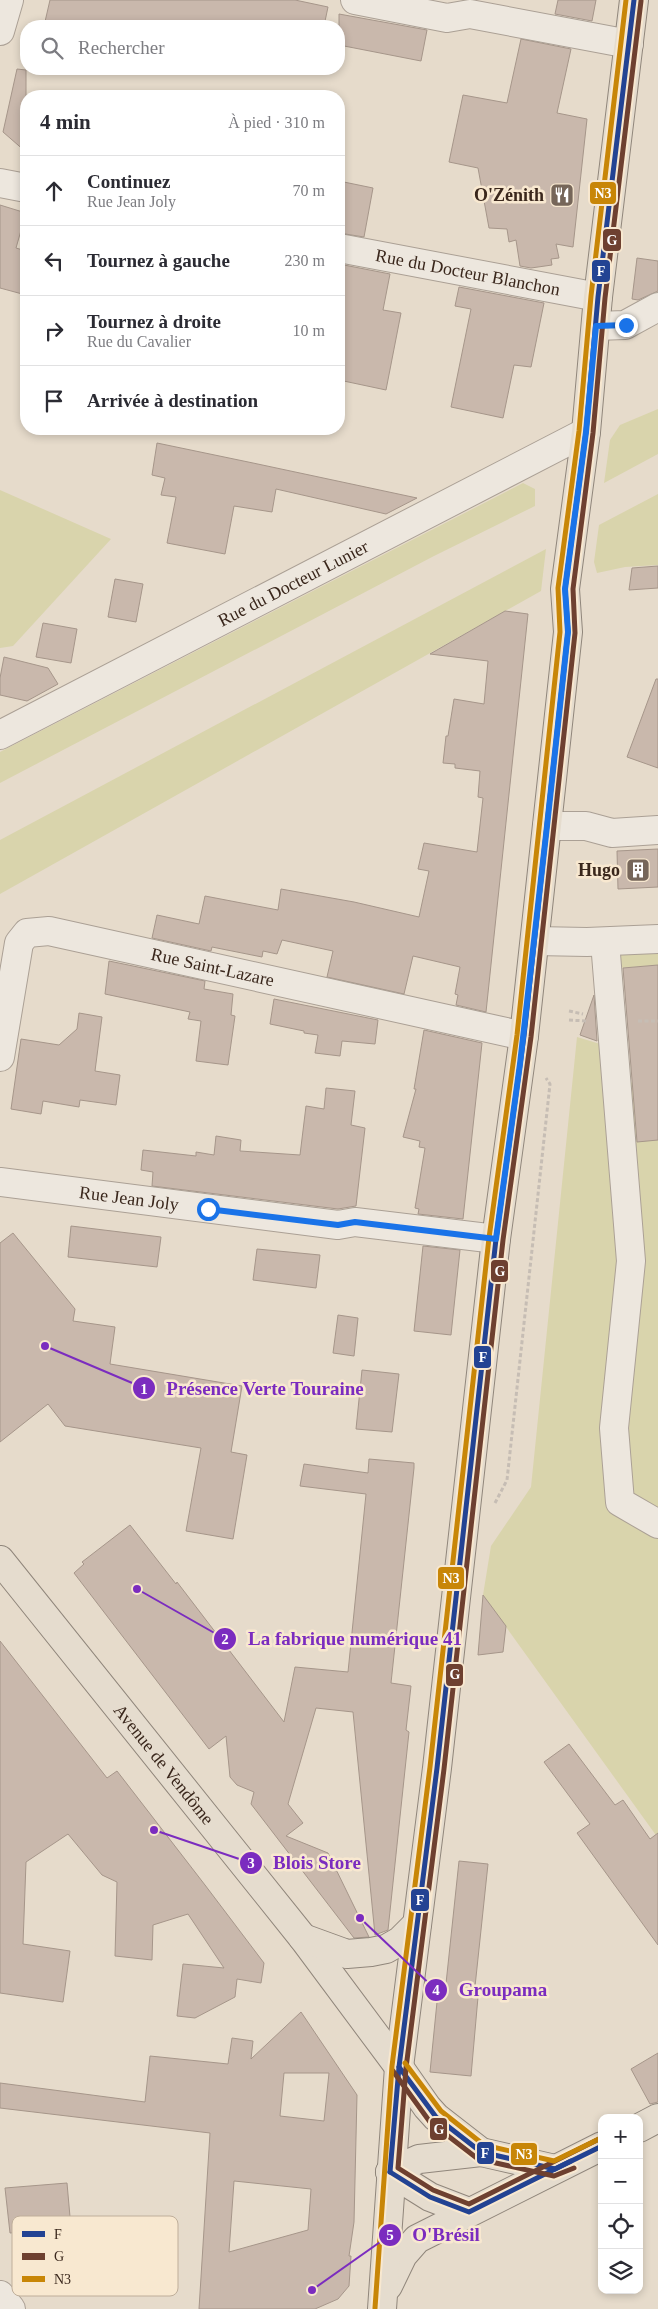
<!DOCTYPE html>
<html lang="fr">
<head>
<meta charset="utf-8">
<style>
  body { margin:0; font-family:Georgia,serif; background:#f7f7f7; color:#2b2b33 }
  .controls { position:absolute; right:15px; bottom:15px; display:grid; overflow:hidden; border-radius:10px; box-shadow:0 2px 8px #0003 }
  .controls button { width:45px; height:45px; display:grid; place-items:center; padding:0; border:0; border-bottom:1px solid #e1e1e2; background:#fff; color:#2b2b33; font:25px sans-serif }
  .stop { position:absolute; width:15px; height:15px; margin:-11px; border:4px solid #1a73e8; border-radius:50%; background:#fff }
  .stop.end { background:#1a73e8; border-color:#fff; box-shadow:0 1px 5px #0008 }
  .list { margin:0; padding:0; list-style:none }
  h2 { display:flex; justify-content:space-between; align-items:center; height:65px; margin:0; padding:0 20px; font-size:21px }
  h2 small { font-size:16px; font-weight:400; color:#7c7c81 }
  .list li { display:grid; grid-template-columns:32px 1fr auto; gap:15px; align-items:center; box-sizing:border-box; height:70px; padding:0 20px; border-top:1px solid #e1e1e2 }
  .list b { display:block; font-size:19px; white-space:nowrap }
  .list p { margin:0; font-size:16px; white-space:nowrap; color:#7c7c81 }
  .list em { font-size:16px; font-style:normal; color:#7c7c81 }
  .icon { flex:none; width:28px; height:28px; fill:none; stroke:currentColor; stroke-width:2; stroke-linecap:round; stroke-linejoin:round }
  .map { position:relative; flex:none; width:658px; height:2309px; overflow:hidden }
  .search { position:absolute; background:#fff; box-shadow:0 2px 8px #0003; left:20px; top:20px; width:325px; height:55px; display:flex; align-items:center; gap:12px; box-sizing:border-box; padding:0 18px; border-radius:20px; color:#7c7c81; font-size:19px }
  .panel { position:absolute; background:#fff; box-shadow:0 2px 8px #0003; left:20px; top:90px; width:325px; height:345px; border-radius:20px }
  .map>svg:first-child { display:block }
  .green { fill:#d9d4ac }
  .building { fill:#c9b8ac; stroke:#a6968a; fill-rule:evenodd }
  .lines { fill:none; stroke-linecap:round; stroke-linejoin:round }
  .minor-casing { stroke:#aba095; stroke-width:30 }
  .major-casing { stroke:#90867b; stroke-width:30 }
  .path { stroke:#c6bdb4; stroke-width:3; stroke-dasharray:4 2.5; stroke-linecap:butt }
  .minor { stroke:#ede7de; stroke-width:28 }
  .major { stroke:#e5dcce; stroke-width:28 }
  .bus-1-casing { stroke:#f8e8d0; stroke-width:9 }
  .bus-2-casing { stroke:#f8e8d0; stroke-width:9 }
  .bus-3-casing { stroke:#f8e8d0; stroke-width:9 }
  .bus-1 { stroke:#234393; stroke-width:5 }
  .bus-2 { stroke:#6e4030; stroke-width:5 }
  .bus-3 { stroke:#c88607; stroke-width:5 }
  .route { stroke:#1a73e8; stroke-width:6 }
  .labels { text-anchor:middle; stroke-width:5; stroke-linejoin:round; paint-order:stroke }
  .poi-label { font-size:18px; font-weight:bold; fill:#3a271c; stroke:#f8e8d0; text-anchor:end }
  .street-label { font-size:18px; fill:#3a271c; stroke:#f8e8d0 }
  .key { fill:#f8e8d0; stroke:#bfae9a; stroke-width:1 }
  .key-label { font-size:14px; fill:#3a271c }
  .leader { fill:none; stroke:#7b2cbf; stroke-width:2 }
  .callout-dot { fill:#7b2cbf; stroke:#f8e8d0; stroke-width:2 }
  .mark-label { font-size:15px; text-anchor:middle; font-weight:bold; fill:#fff }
  .callout-label { font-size:19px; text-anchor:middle; font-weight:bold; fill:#7b2cbf; stroke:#f8e8d0; stroke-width:5; stroke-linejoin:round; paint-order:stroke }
  .line-badge { stroke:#f8e8d0; stroke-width:2 }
  .badge-label { font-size:14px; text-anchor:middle; font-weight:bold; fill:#fff }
</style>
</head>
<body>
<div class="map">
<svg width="658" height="2309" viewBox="0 0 658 2309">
  <rect width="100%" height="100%" fill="#e6dbcb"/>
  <g class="green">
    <path d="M658,409V454L604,483L610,440L620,425Z"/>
    <path d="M523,483L535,489V506L434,556L0,783V752Z"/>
    <path d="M0,490L111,539L13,646L0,648Z"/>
    <path d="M658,494V565L625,567L597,573L594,562L599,525Z"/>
    <path d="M546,549L541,591L0,894V840Z"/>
    <path d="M658,946V965L619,968V950Z"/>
    <path d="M577,1037L620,1050L622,1082L658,1084V1838L483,1595L491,1546L531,1487Z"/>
  </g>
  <g class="building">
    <path d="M50,0H295L328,7L324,26H44Z"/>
    <path d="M558,0H596L592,21L555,14Z"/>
    <path d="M339,14L427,30L421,61L339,45Z"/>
    <path d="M521,39L571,49L557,113L587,119L573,247L556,244L559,258L551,259L552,265L531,268L520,266L516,240L509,242L507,229L489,228L478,168L449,162L463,95L507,103Z"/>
    <path d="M17,69L26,70V152L3,132Z"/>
    <path d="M339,181L373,188L364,237L339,233Z"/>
    <path d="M0,205L26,213L16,248L26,251V295L0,288Z"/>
    <path d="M637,258L658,261V291L638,300L632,299Z"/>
    <path d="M339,264L390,274L383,310L401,313L386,390L339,380Z"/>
    <path d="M459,287L544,303L531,367L514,365L503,418L451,407L471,309L455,306Z"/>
    <path d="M157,443L253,463L417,498L386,514L276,489L272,512L234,506L225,554L167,543L176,497L161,495L165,478L152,475Z"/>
    <path d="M658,566V588L629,590L632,568Z"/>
    <path d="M115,579L143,584L136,622L108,617Z"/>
    <path d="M505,611L528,614L486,1012L456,1005L458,995L455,994L460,967L413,956L404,994L327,977L333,951L282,940L277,954L263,951L262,957L212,947L211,951L152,938L157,915L199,924L205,896L278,910L281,889L354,902L419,917L429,871L418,869L424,843L477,852L483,798L478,797L480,771L455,768V764L443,763L446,736H448L454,699L484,704L488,661L430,654Z"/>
    <path d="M43,623L77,629L71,663L36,657Z"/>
    <path d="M4,657L48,668L58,684L27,701L0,695V678Z"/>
    <path d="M656,679H658V768L627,757Z"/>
    <path d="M658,849V887L618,889L617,851Z"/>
    <path d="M109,961L205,981L204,989L233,994L231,1015L235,1016L228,1065L196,1061L201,1021L188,1019L190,1012L105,994Z"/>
    <path d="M658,965V1140L637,1142L623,968Z"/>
    <path d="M594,995L597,1041L580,1035Z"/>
    <path d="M274,999L378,1020L375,1044L342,1041L340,1056L315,1053L318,1035L304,1033V1031L270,1024Z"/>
    <path d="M79,1013L102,1017L95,1071L120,1075L116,1105L80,1100L79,1107L43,1101L41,1114L11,1109L21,1039L59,1045L77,1029Z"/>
    <path d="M424,1030L482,1043L463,1219L418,1214L419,1209L415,1208L425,1148L419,1147L420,1141L403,1137L416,1089H414Z"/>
    <path d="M326,1088L355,1091L351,1125L365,1128L356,1206L338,1209L152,1186L153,1172L141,1170L143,1150L196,1156V1152L214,1155L216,1136L241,1140L240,1151L300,1155L306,1106L324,1109Z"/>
    <path d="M71,1226L161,1237L157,1267L68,1257Z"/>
    <path d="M13,1233L75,1309L73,1321L115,1327L110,1364L242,1386L231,1452L247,1455L233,1539L186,1531L201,1448L65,1426L48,1404L0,1442V1243Z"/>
    <path d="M423,1246L460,1250L451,1335L414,1331Z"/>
    <path d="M257,1249L320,1255L316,1288L253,1280Z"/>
    <path d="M338,1315L358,1318L354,1356L333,1353Z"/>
    <path d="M362,1370L399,1374L392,1432L356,1429Z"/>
    <path d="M369,1459L414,1463V1468L391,1683L411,1686L406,1730L409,1732L388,1930L375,1935L353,1712L316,1708L288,1804L303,1823L286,1836L328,1853L369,1937L354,1938L251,1804L254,1792L237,1785L230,1777L226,1736L209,1749L74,1573L84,1564L82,1562L130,1525L176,1584L177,1582L284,1722L295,1667L348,1672L366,1494L300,1486L304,1464L368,1473Z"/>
    <path d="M483,1595L506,1626L503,1652L478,1655Z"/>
    <path d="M0,1641L107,1778L117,1771L205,1885L264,1963L261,1983L237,1979L235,1997L195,2018L177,2016L183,1964L224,1968L188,1914L153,1925L152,1960L115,1956L117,1882L102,1875L68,1834L26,1862L23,1944L70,1951L63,2002L0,1993Z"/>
    <path d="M569,1744L615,1805L623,1800L650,1839L658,1833V1945L577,1833L590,1824L544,1762Z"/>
    <path d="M459,1861L488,1864L474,1996L478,1997L471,2076L430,2072L438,1992L445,1993Z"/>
    <path d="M301,2012L357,2095L354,2222L349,2256H351L349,2286L338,2299L315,2309H199L210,2133L0,2108V2083L145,2102L150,2056L228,2064L232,2038L253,2041L251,2059ZM284,2073H329L324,2121L280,2116ZM234,2181L311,2189L308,2230L229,2252Z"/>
    <path d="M658,2053V2102L650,2104L631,2069Z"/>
    <path d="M67,2183L71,2228L10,2233L5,2188Z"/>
  </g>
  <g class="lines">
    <g class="minor-casing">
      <g id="minor">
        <path d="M355,0L447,18L470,14L629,44"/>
        <path d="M0,31L9,0"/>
        <path d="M0,183L26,188"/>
        <path id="s1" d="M339,248L598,297"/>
        <path d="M596,326L625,325L658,307"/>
        <path id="s2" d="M0,735L586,432"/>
        <path d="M547,826H586L612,833L658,830"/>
        <path d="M535,941L587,942L658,939"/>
        <path d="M605,942L631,1261L614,1428L620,1502L658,1524"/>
        <path id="s3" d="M0,1057L19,943L27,933L49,931L524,1036"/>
        <path id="s4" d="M0,1182L338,1225L355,1222L496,1239"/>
        <path d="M0,2295L11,2309"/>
      </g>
    </g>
    <g class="major-casing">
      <g id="major">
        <path id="s5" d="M0,1560L303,1938L399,2067L427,2107L436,2117L481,2152L555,2169"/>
        <path d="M303,1938L347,1954L371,1952L386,1949L400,1941L417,1924"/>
        <path d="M639,2128L658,2118"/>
        <path d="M390,2172L419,2159L481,2152"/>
        <path d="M390,2172L430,2197L469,2212"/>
        <path d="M388,2286L403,2255L417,2239L602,2146"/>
        <path d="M382,2309L399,2067L437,1768L496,1239L524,1036L568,632L565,589L586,432L598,297L634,0"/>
      </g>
    </g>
    <g class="path">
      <path d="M569,1011L583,1014"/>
      <path d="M569,1020L586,1021"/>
      <path d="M638,1021H658"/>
      <path d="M495,1503L507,1480L550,1084L546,1078"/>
    </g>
    <use href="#minor" class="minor"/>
    <use href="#major" class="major"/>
    <g class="bus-1-casing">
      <g id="bus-1">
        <path d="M399,2067L436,2117L481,2152L555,2169L602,2146"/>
        <path d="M390,2172L399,2067L437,1768L496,1239L524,1036L568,632L565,589L586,432L598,297L634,0"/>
        <path d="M390,2172L430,2197L469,2212L571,2161"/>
      </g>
    </g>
    <g class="bus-2-casing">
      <g id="bus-2">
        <path d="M393,2071L430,2122L478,2159L554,2176L574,2168"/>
        <path d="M599,2139L469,2204L433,2190L398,2168L406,2068L444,1769L503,1240L531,1037L575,633L573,589L593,433L605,298L641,1"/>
      </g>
    </g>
    <g class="bus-3-casing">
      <g id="bus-3">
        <path d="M405,2063L441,2111L484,2145L554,2161L599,2139"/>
        <path d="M375,2308L392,2066L430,1767L489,1238L517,1035L560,632L558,588L579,431L591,296L626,0"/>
      </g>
    </g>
    <use href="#bus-1" class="bus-1"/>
    <use href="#bus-2" class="bus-2"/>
    <use href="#bus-3" class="bus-3"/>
  </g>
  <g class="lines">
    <path class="route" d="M208,1209L338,1225L355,1222L496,1239L520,1064L547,826L568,632L565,589L586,432L596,326L626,325"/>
  </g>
  <defs>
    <g id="restaurant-square" transform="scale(1.25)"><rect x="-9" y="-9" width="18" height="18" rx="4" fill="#766659" stroke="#f8e8d0"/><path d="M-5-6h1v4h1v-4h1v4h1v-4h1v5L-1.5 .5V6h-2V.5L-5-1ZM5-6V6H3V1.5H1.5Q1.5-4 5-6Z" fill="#fff"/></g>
    <g id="building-square" transform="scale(1.25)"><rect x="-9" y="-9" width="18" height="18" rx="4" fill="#766659" stroke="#f8e8d0"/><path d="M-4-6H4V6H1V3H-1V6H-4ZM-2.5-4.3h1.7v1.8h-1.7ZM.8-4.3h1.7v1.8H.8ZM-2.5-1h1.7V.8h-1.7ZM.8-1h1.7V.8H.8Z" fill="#fff"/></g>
  </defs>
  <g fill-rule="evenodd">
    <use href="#restaurant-square" x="562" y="195"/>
    <use href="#building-square" x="638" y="870"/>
  </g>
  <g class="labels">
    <g class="poi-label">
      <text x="544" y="201">O'Zénith</text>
      <text x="620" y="876">Hugo</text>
    </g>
    <g class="street-label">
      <text dy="6" stroke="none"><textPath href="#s1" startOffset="131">Rue du Docteur Blanchon</textPath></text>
      <text dy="6" stroke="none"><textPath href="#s2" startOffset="330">Rue du Docteur Lunier</textPath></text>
      <text dy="6" stroke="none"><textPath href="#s3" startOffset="318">Rue Saint-Lazare</textPath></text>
      <text dy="6" stroke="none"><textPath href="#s4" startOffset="130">Rue Jean Joly</textPath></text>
      <text dy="6" stroke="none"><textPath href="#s5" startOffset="262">Avenue de Vendôme</textPath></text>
    </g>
  </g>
  <rect x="12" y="2216" width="166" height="80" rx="8" class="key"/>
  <rect x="22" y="2231" width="23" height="6" fill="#234393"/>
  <rect x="22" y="2253" width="23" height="7" fill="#6e4030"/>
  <rect x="22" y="2276" width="23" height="6" fill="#c88607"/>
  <g class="key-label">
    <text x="54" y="2239">F</text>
    <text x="54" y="2261">G</text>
    <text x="54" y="2284">N3</text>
  </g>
  <path class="leader" d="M45 1346L144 1388M137 1589L225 1639M154 1830L251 1863M360 1918L436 1990M312 2290L390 2235"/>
  <g class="callout-dot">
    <circle cx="45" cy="1346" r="5"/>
    <circle cx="137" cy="1589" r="5"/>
    <circle cx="154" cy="1830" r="5"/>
    <circle cx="360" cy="1918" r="5"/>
    <circle cx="312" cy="2290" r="5"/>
    <circle cx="144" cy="1388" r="12"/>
    <circle cx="225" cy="1639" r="12"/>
    <circle cx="251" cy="1863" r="12"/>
    <circle cx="436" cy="1990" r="12"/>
    <circle cx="390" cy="2235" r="12"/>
  </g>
  <g class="mark-label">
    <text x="144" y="1394">1</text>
    <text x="225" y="1644">2</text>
    <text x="251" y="1868">3</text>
    <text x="436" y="1995">4</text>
    <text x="390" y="2240">5</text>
  </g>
  <g class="callout-label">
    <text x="265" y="1395">Présence Verte Touraine</text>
    <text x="355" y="1645">La fabrique numérique 41</text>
    <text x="317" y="1869">Blois Store</text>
    <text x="503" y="1996">Groupama</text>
    <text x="446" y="2241">O'Brésil</text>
  </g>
  <g class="line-badge">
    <rect x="589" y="181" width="28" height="24" rx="5" fill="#c88607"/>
    <rect x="602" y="228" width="20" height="24" rx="5" fill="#6e4030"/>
    <rect x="591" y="259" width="20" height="24" rx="5" fill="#234393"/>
    <rect x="490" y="1259" width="19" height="24" rx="5" fill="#6e4030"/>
    <rect x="473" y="1345" width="19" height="24" rx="5" fill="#234393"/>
    <rect x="437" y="1566" width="28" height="24" rx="5" fill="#c88607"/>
    <rect x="445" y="1663" width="19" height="24" rx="5" fill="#6e4030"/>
    <rect x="410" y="1888" width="20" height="24" rx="5" fill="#234393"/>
    <rect x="429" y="2117" width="19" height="24" rx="5" fill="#6e4030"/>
    <rect x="476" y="2141" width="19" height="24" rx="5" fill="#234393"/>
    <rect x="510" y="2142" width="28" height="24" rx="5" fill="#c88607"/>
  </g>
  <g class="badge-label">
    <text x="603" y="198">N3</text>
    <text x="612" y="245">G</text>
    <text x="601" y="276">F</text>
    <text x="500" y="1276">G</text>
    <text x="483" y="1362">F</text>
    <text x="451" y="1583">N3</text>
    <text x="455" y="1679">G</text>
    <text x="420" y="1905">F</text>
    <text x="439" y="2134">G</text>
    <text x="485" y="2158">F</text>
    <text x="524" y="2159">N3</text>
  </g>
</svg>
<div class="controls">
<button>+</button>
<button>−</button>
<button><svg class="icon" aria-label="locate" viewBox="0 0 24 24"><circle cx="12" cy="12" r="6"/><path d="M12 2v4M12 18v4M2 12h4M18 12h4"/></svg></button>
<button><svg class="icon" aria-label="layers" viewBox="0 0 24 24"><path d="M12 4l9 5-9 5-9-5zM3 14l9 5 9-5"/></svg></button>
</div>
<div class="stop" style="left:208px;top:1209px"></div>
<div class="stop end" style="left:626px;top:325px"></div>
<div class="search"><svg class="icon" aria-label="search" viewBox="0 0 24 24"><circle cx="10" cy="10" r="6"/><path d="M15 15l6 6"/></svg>Rechercher</div>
<section class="panel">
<h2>4 min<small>À pied · 310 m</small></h2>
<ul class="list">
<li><svg class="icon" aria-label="ahead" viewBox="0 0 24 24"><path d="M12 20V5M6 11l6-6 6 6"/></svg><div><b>Continuez</b><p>Rue Jean Joly</p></div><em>70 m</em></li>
<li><svg class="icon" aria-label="left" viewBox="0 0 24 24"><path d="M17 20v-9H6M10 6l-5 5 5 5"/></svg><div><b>Tournez à gauche</b></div><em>230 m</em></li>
<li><svg class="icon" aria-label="right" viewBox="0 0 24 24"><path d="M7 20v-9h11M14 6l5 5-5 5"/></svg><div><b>Tournez à droite</b><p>Rue du Cavalier</p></div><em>10 m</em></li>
<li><svg class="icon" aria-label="arrive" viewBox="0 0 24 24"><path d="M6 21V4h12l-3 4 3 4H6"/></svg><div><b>Arrivée à destination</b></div></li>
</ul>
</section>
</div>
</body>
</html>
